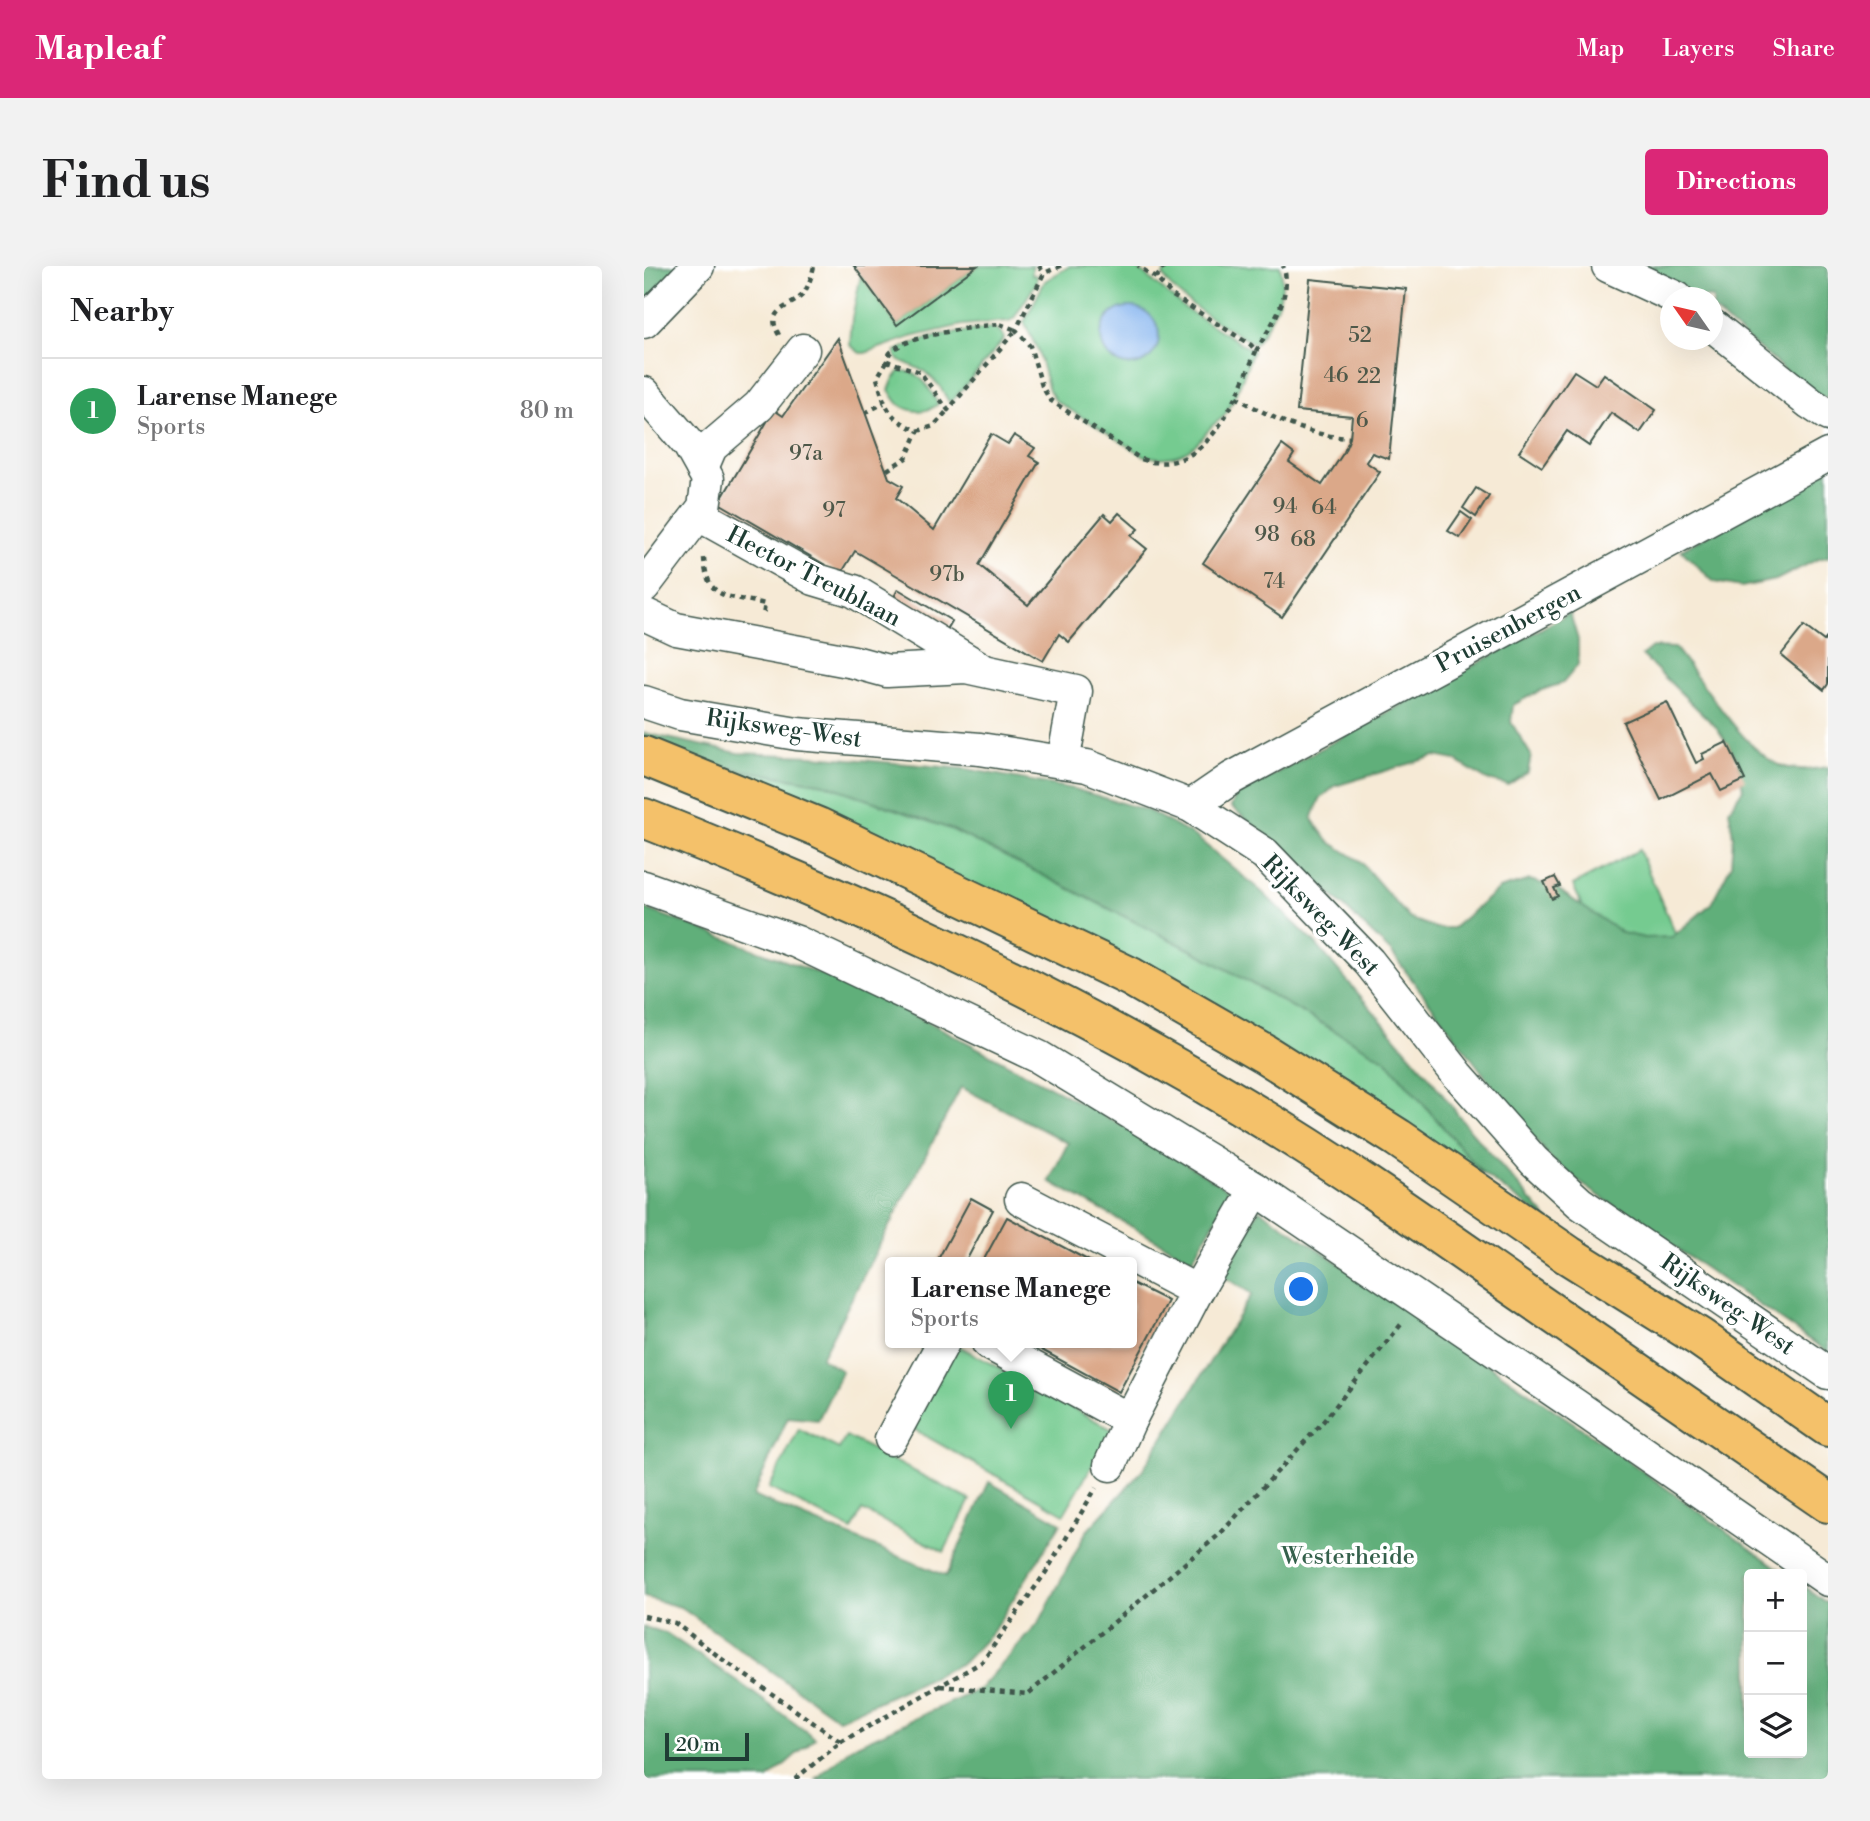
<!DOCTYPE html>
<html lang="en">
<head>
<meta charset="utf-8">
<style>
  body { margin:0; font-family:"Libre Bodoni",serif; background:#f2f2f2; color:#202124 }
  .controls { position:absolute; right:21px; bottom:21px; display:grid; overflow:hidden; border-radius:7px; box-shadow:0 7px 28px #0002 }
  .controls button { width:63px; height:63px; display:grid; place-items:center; padding:0; border:0; border-bottom:2px solid #e0e0e0; background:#fff; color:#202124; font:35px sans-serif }
  .compass { position:absolute; left:1016px; top:21px; width:63px; height:63px; border-radius:50%; background:#fff; box-shadow:0 7px 28px #0002; rotate:304deg }
  .scale { position:absolute; left:21px; bottom:18px; width:84px; box-sizing:border-box; padding-left:7px; border:4px solid #1f3d34; border-top:0; font-size:19px; line-height:24px; white-space:nowrap; color:#1f3d34; -webkit-text-stroke:5px #fff; paint-order:stroke }
  .you { position:absolute; left:658px; top:1024px; width:24px; height:24px; margin:-18px; border:5px solid #fff; border-radius:50%; background:#1a73e8; box-shadow:0 0 0 10px #1a73e833 }
  .badge { display:grid; place-items:center; width:46px; height:46px; border-radius:50%; background:#db2777; color:#fff; font-size:23px; font-weight:700 }
  .pin { position:absolute; translate:-50% -58px; filter:drop-shadow(0 2px 4px #0008) }
  .pin::after { content:''; position:absolute; top:37px; width:24px; height:21px; background:inherit; clip-path:polygon(0 0,100% 0,50% 100%) }
  .popup { position:absolute; left:241px; top:991px; width:252px; height:91px; box-sizing:border-box; display:grid; place-content:center; border-radius:7px; background:#fff; filter:drop-shadow(0 2px 5px #0005); font-size:23px; white-space:nowrap; color:#757577 }
  .popup b { font-size:26px; color:#202124 }
  .popup::after { content:''; position:absolute; left:50%; top:100%; margin-left:-14px; border:14px solid transparent; border-top-color:#fff }
  .list { margin:0; padding:0; list-style:none }
  h2 { display:flex; justify-content:space-between; align-items:center; height:91px; margin:0; padding:0 28px; font-size:30px }
  h2 small { font-size:23px; font-weight:400; color:#757577 }
  .list li { display:grid; grid-template-columns:46px 1fr auto; gap:21px; align-items:center; box-sizing:border-box; height:105px; padding:0 28px; border-top:2px solid #e0e0e0 }
  .list b { display:block; font-size:26px; white-space:nowrap }
  .list p { margin:0; font-size:23px; white-space:nowrap; color:#757577 }
  .list em { font-size:23px; font-style:normal; color:#757577 }
  .icon { flex:none; width:38px; height:38px; fill:none; stroke:currentColor; stroke-width:2; stroke-linecap:round; stroke-linejoin:round }
  .map { position:relative; flex:none; width:1184px; height:1513px; overflow:hidden; border-radius:7px }
  header { display:flex; align-items:center; gap:42px; box-sizing:border-box; height:98px; padding:0 35px; background:#db2777; color:#fff }
  header strong { font-size:33px }
  nav { display:flex; gap:38px; margin-inline-start:auto; font-size:24px }
  .intro { display:flex; align-items:center; justify-content:space-between; box-sizing:border-box; height:168px; padding:0 42px }
  h1 { margin:0; font-size:49px }
  .button { padding:18px 32px; border-radius:7px; background:#db2777; color:#fff; font-size:24px; font-weight:700 }
  main { display:flex; gap:42px; padding:0 42px }
  aside { flex:1; background:#fff; border-radius:7px; box-shadow:0 7px 28px #0002 }
  .map>svg:first-child { display:block }
  .green { fill:#75cb90; stroke:#4a8462; stroke-width:2 }
  .forest { fill:#60af7a; stroke:#407657; stroke-width:2 }
  .water { fill:#82b2ee; stroke:#507891; stroke-width:2 }
  .building { fill:#dba889 }
  .lines { fill:none; stroke-linecap:round; stroke-linejoin:round }
  .minor-casing { stroke:#3f574c; stroke-width:35 }
  .highway-casing { stroke:#3f574c; stroke-width:42 }
  .path { stroke:#3f574c; stroke-width:4.5; stroke-dasharray:5 5; stroke-linecap:butt }
  .minor { stroke:#fff; stroke-width:32 }
  .highway { stroke:#f4c16a; stroke-width:38 }
  .labels { text-anchor:middle; stroke-width:7; stroke-linejoin:round; paint-order:stroke }
  .number-label { font-size:21px; fill:#4e5849 }
  .street-label { font-size:24px; fill:#1f3d34; stroke:#fff }
  .park-label { font-size:24px; fill:#34604b; stroke:#fff }
</style>
</head>
<body>
<header>
<strong>Mapleaf</strong>
<nav><a>Map</a><a>Layers</a><a>Share</a></nav>
</header>
<div class="intro"><h1>Find us</h1><a class="button">Directions</a></div>
<main>
<aside>
<h2>Nearby<small></small></h2>
<ul class="list">
<li><span class="badge" style="background:#2e9e5b">1</span><div><b>Larense Manege</b><p>Sports</p></div><em>80 m</em></li>
</ul>
</aside>
<div class="map">
<svg width="1184" height="1513" viewBox="0 0 1184 1513">
  <rect width="100%" height="100%" fill="#fff"/>
  <filter id="ink" filterUnits="userSpaceOnUse"><feTurbulence type="fractalNoise" baseFrequency=".0143" numOctaves="2"/><feDisplacementMap in="SourceGraphic" scale="14" xChannelSelector="R" yChannelSelector="G"/><feConvolveMatrix kernelMatrix="1 2 1 2 8 2 1 2 1" color-interpolation-filters="sRGB"/></filter>
  <filter id="wash" filterUnits="userSpaceOnUse"><feTurbulence type="fractalNoise" baseFrequency=".00686" numOctaves="4" result="noise"/><feDisplacementMap in="SourceGraphic" scale="28" xChannelSelector="R" yChannelSelector="G"/><feGaussianBlur stdDeviation="1.57" result="paint"/><feColorMatrix in="noise" values="0 0 0 0 0 0 0 0 0 0 0 0 0 0 0 0 0 1.4 0 .05"/><feComposite in="paint" operator="in"/></filter>
  <g filter="url(#wash)">
    <rect width="100%" height="100%" fill="#f6ead6"/>
    <g class="green">
      <path d="M333,0H390L388,1V9H393V16L370,52L365,55L318,59L267,71L221,87H216L206,79L208,52L217,9L253,59Z"/>
      <path d="M426,0H484L494,3L542,43L609,85C602,102 590,139 579,151C575,155 570,157 566,162C549,186 531,196 501,190L412,135L405,124L394,85L380,56L401,15Z"/>
      <path d="M524,0H636C645,27 626,56 611,78C591,68 526,29 519,9Z"/>
      <path d="M344,62C353,63 358,64 360,73L309,134L305,136L295,119L280,105L253,93L251,89L252,85C279,70 314,67 344,62Z"/>
      <path d="M256,105C277,104 285,122 294,138C284,147 267,147 256,139C252,136 248,128 245,124L249,114Z"/>
      <path d="M62,498L181,518L309,564L559,690L742,794L839,908Z"/>
      <path d="M995,584L1049,708L982,744L929,619Z"/>
      <path d="M313,1079L469,1164L420,1248L266,1161Z"/>
      <path d="M155,1163L195,1183L202,1170L326,1234L300,1286L218,1244L208,1264L125,1222Z"/>
    </g>
    <g class="forest">
      <path d="M0,0H37L0,38Z"/>
      <path d="M984,0H1184V132L1172,130L1069,44V32L1048,31Z"/>
      <path d="M1184,203V291L1174,293L1132,314L1097,321L1070,316L1037,284Z"/>
      <path d="M926,347L934,374V399L919,417L895,425L869,439L867,456L887,489L884,506L864,519L843,514L811,494L791,490L691,520L676,533L668,553L684,575L716,595L765,652L792,662H809L855,623L886,614L910,621L978,667L1001,672L1028,671L1067,638L1087,599L1089,570L1085,544L1099,523L1094,494L1073,462L998,389L1008,381L1031,382C1058,414 1096,478 1131,497C1147,506 1167,504 1184,501V1086L938,918L908,894L869,847L747,686L640,583L587,541L592,529Z"/>
      <path d="M0,467L94,487L170,490L323,503L430,523L505,545L552,571L618,626L671,677L782,807L826,864L907,957L839,908L742,794L559,690L309,564L181,518L62,498L0,476Z"/>
      <path d="M0,642L211,721L300,764L483,862L588,926L548,994L405,915L424,877L317,821L177,1092L198,1105L174,1154L144,1151L109,1230L302,1310L345,1216L417,1257L348,1367L319,1397L195,1453L36,1341L0,1331Z"/>
      <path d="M615,943L962,1179L1142,1308H1105V1487H1158V1319L1184,1338V1513H172L208,1481L336,1423L395,1357L442,1266L498,1205L608,1028L580,1011Z"/>
      <path d="M0,1361L22,1367L93,1415L171,1472L124,1513H0Z"/>
    </g>
    <circle class="water" cx="486" cy="70" r="29"/>
    <g id="blocks">
      <g class="building">
        <path d="M210,0H333L253,59Z"/>
        <path d="M666,13L762,23L745,193L728,187L722,196L736,206L638,351L559,297L638,179L650,188L645,196L678,219L700,186L706,172L708,150L653,145Z"/>
        <path d="M194,72L245,212L259,220L252,232L290,264L347,168L364,178L370,169L391,182L385,190L395,196L335,299L384,339L460,248L468,255L475,247L494,263L487,270L503,283L425,376L415,368L399,395L211,285L197,308L75,237L130,144L139,150Z"/>
        <path d="M930,105L952,119L960,108L1012,144L996,167L967,147L945,180L923,165L898,201L875,186Z"/>
        <path d="M832,222L845,230L832,251L819,242Z"/>
        <path d="M817,246L828,254L816,272L804,265Z"/>
        <path d="M254,323L308,355L301,367L248,335Z"/>
        <path d="M1160,360L1180,375L1184,370V418L1180,424L1137,389Z"/>
        <path d="M1023,436L1052,497L1060,493L1058,488L1083,476L1101,514L1077,525L1068,508L1017,534L979,456Z"/>
        <path d="M911,611L916,620L910,622L914,630L908,633L900,616Z"/>
        <path d="M327,932L349,944L321,997H292Z"/>
        <path d="M363,951L449,997H338Z"/>
        <path d="M488,1017L524,1035L475,1126L385,1077H488Z"/>
      </g>
    </g>
  </g>
  <g filter="url(#ink)">
    <use href="#blocks" fill-opacity="0" stroke="#3f574c" stroke-width="2"/>
    <g class="lines">
      <g class="minor-casing">
        <g id="minor">
          <path d="M964,0L1033,32"/>
          <path d="M0,56L54,0"/>
          <path d="M1069,60L1166,137L1184,149"/>
          <path d="M0,127L45,179L64,213L60,241L0,320"/>
          <path d="M58,202L67,181L115,140L159,84"/>
          <path d="M55,249L170,313L210,325L336,402"/>
          <path d="M0,348L32,363L210,396L243,405L322,401L432,425L419,496"/>
          <path d="M0,436L36,448L153,468L336,483L443,500L547,540L621,588L725,696L814,809L890,895L936,937L1184,1107"/>
          <path d="M547,540L588,512L1184,189"/>
          <path d="M0,621L153,676L395,791L612,923L931,1139L1184,1314"/>
          <path d="M377,933L553,1025"/>
          <path d="M344,1077L486,1154L466,1199"/>
          <path d="M486,1154L553,1025L612,923"/>
          <path d="M247,1173L299,1077"/>
        </g>
      </g>
      <g class="highway-casing">
        <g id="highway">
          <path d="M0,490L174,561L487,711L621,788L754,872L924,989L1055,1071L1184,1161"/>
          <path d="M0,552C205,633 407,725 596,839C689,894 777,956 866,1018C972,1091 1078,1164 1184,1237"/>
        </g>
      </g>
      <g class="path">
        <path d="M395,0L400,7"/>
        <path d="M417,0L400,7L372,64L386,80L398,120L406,134L497,193C562,215 593,131 612,85L607,79L529,30L512,12L494,0"/>
        <path d="M512,12L521,0"/>
        <path d="M356,58L372,64L304,144L276,106L243,95C244,91 245,87 248,85C262,70 334,60 356,58Z"/>
        <path d="M135,69C119,41 148,43 160,27C165,19 168,9 170,0"/>
        <path d="M612,85C626,61 650,28 639,0"/>
        <path d="M243,95L233,112C242,144 244,151 274,165L290,160L304,144"/>
        <path d="M592,131C628,152 664,170 706,172"/>
        <path d="M221,147L240,137"/>
        <path d="M243,204L262,192L274,165"/>
        <path d="M60,292C63,336 85,329 121,338L119,349"/>
        <path d="M0,1350L31,1357L78,1393L197,1476L151,1513"/>
        <path d="M296,1420L384,1428L576,1268L678,1157L759,1056"/>
        <path d="M197,1476L338,1396L402,1306L452,1222"/>
      </g>
      <use href="#minor" class="minor"/>
      <use href="#highway" class="highway"/>
    </g>
  </g>
  <g class="labels">
    <g class="number-label">
      <text x="716" y="76">52</text>
      <text x="692" y="116">46</text>
      <text x="725" y="117">22</text>
      <text x="718" y="161">6</text>
      <text x="162" y="194">97a</text>
      <text x="641" y="247">94</text>
      <text x="680" y="248">64</text>
      <text x="190" y="251">97</text>
      <text x="623" y="275">98</text>
      <text x="659" y="280">68</text>
      <text x="303" y="315">97b</text>
      <text x="630" y="322">74</text>
    </g>
    <g class="street-label">
      <text transform="translate(170 310) rotate(27)" y="8">Hector Treublaan</text>
      <text transform="translate(864 362) rotate(-28)" y="8">Pruisenbergen</text>
      <text transform="translate(140 462) rotate(8)" y="8">Rijksweg-West</text>
      <text transform="translate(677 649) rotate(46)" y="8">Rijksweg-West</text>
      <text transform="translate(1084 1038) rotate(35)" y="8">Rijksweg-West</text>
    </g>
    <g class="park-label">
      <text x="704" y="1298">Westerheide</text>
    </g>
  </g>
</svg>
<div class="controls">
<button>+</button>
<button>−</button>
<button><svg class="icon" aria-label="layers" viewBox="0 0 24 24"><path d="M12 4l9 5-9 5-9-5zM3 14l9 5 9-5"/></svg></button>
</div>
<svg class="compass" viewBox="-18 -18 36 36"><path d="M0-13l5 13h-10z" fill="#e53935"/><path d="M0 13l5-13h-10z" fill="#757577"/></svg>
<div class="scale">20 m</div>
<div class="you"></div>
<div class="pin badge" style="left:367px;top:1163px;background:#2e9e5b">1</div>
<div class="popup"><b>Larense Manege</b>Sports</div>
</div>
</main>
</body>
</html>
